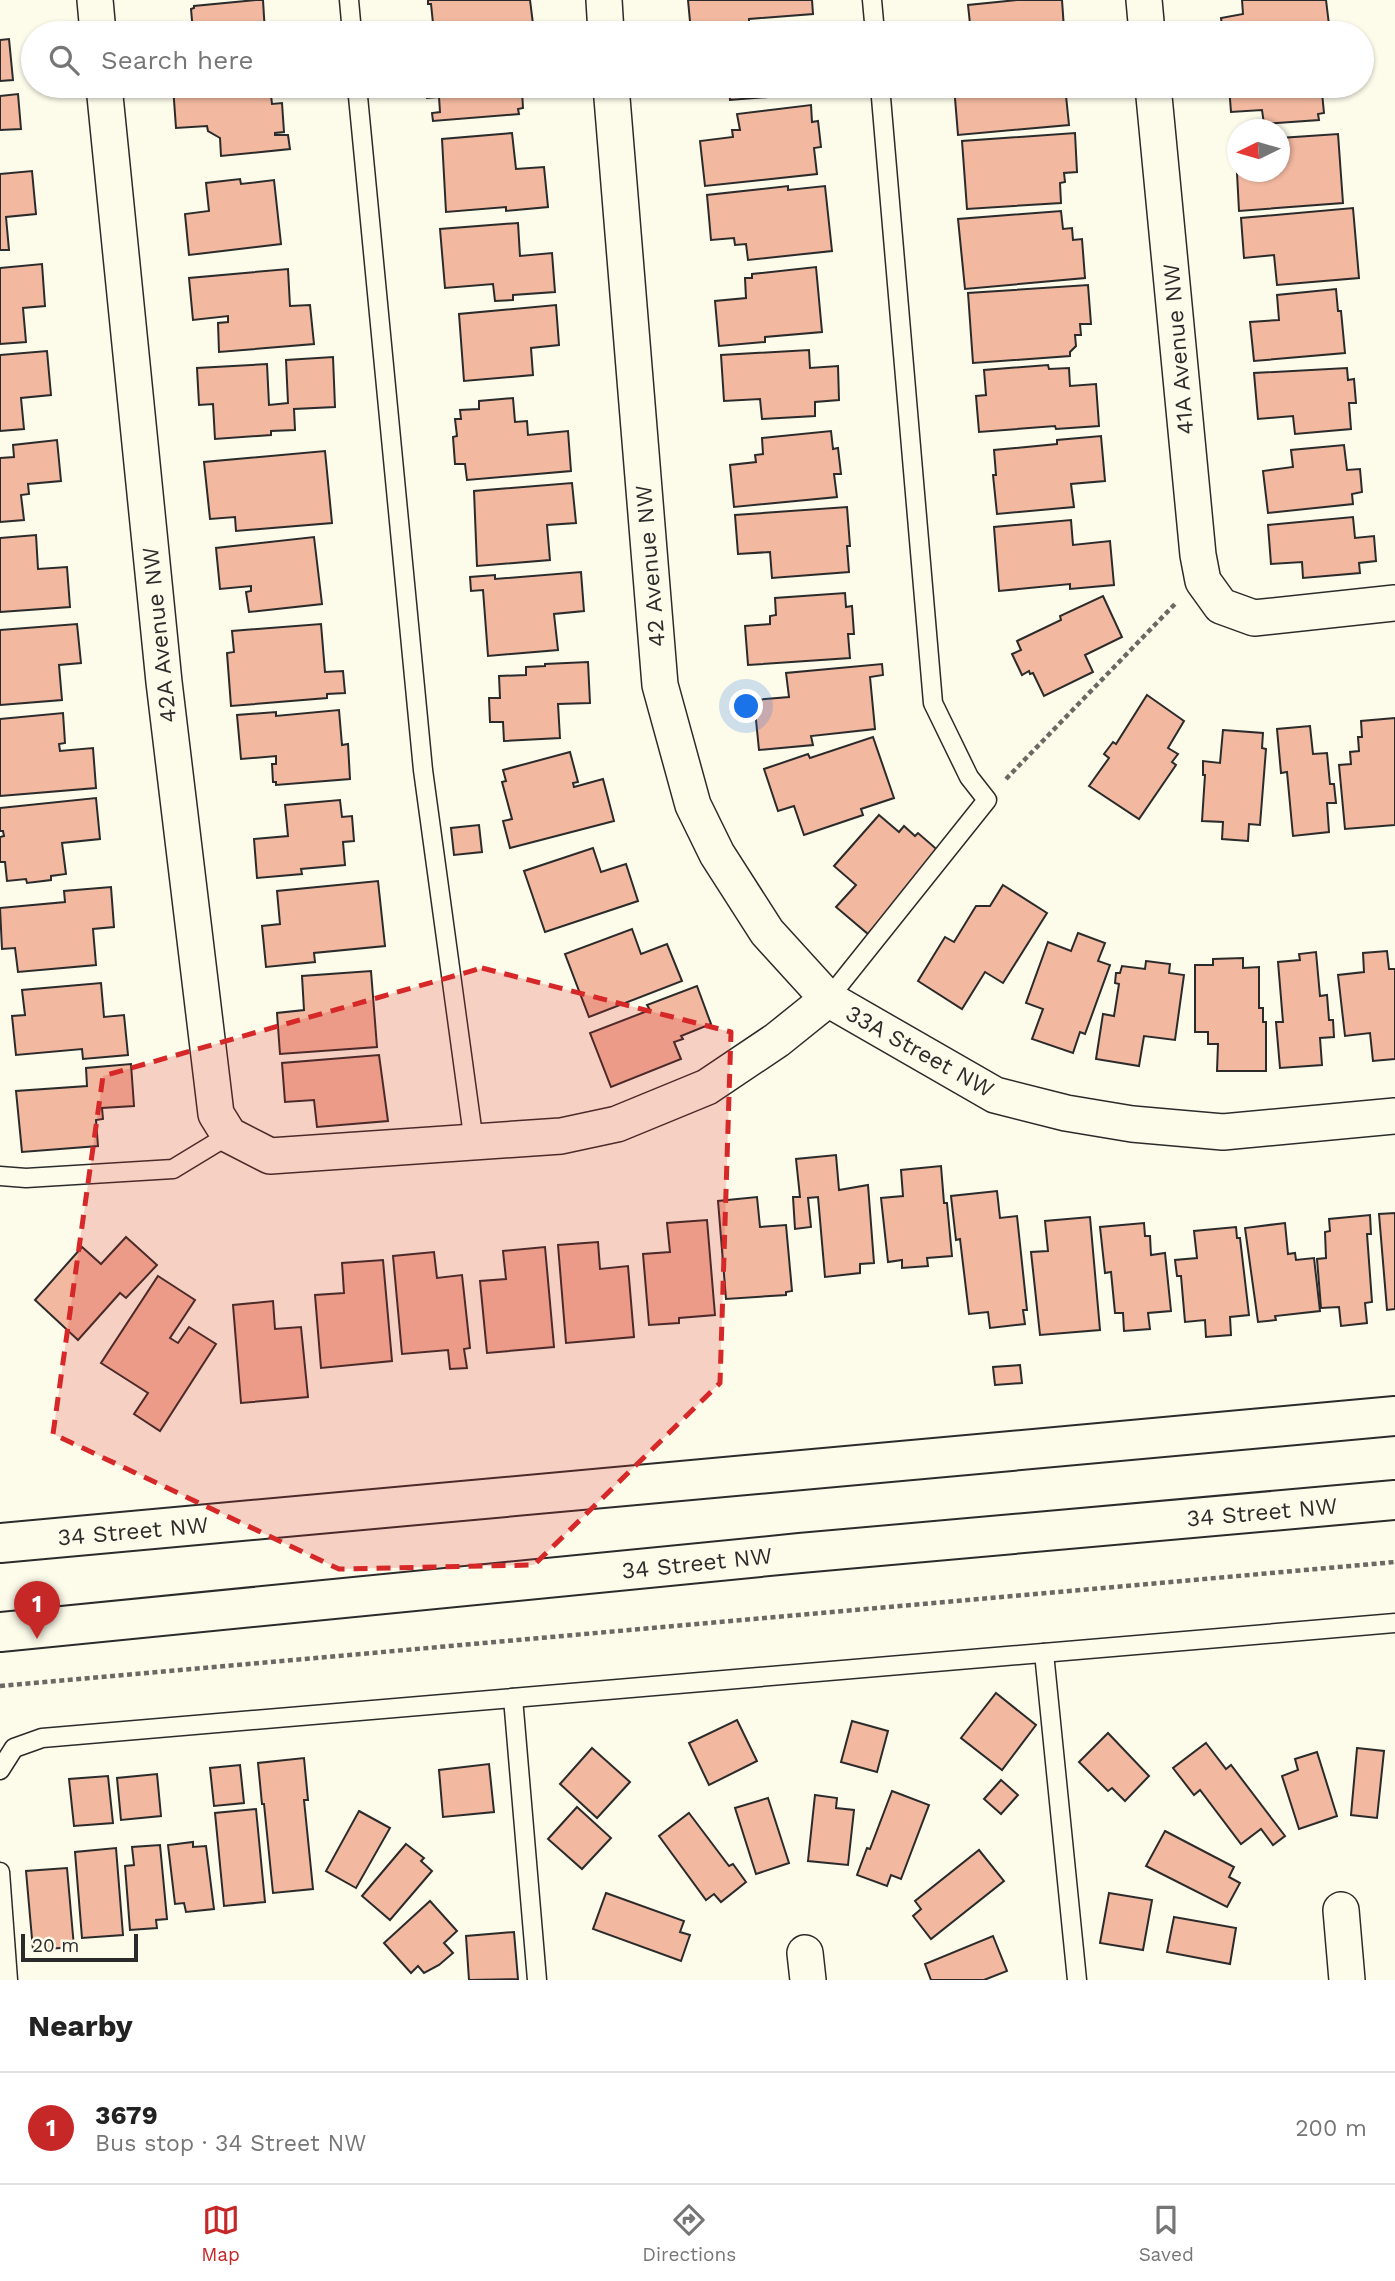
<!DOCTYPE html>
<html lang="en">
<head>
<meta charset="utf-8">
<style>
  body { margin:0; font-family:"Work Sans",sans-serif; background:#f6f6f6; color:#222 }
  .compass { position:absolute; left:1227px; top:119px; width:63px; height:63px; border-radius:50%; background:#fff; box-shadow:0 2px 5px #0004; rotate:265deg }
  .scale { position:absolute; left:21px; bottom:18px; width:117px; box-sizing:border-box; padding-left:7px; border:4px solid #2b2b2b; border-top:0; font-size:19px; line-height:24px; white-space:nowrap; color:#2b2b2b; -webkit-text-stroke:5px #fdfbea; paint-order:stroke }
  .you { position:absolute; left:747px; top:707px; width:24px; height:24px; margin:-18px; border:5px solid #fff; border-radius:50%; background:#1a73e8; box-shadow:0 0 0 10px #1a73e833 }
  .badge { display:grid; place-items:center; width:46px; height:46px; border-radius:50%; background:#c62828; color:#fff; font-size:23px; font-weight:700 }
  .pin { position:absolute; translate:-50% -58px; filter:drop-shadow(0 2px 4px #0008) }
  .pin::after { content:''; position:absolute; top:37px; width:24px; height:21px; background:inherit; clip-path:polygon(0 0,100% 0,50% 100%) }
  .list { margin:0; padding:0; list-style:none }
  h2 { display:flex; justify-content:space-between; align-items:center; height:91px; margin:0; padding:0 28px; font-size:30px }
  h2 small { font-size:23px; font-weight:400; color:#767676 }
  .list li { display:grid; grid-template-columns:46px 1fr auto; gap:21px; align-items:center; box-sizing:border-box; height:112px; padding:0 28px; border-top:2px solid #e0e0e0 }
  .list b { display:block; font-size:26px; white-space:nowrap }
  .list p { margin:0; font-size:23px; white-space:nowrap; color:#767676 }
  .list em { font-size:23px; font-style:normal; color:#767676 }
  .icon { flex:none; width:38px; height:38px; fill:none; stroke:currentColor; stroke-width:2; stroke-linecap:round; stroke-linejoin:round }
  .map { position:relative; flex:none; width:1395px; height:1980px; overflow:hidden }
  .search { position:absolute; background:#fff; box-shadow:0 2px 5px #0004; left:21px; right:21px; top:21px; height:77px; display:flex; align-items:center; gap:18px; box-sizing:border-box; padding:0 24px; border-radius:38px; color:#767676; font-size:26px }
  .sheet { height:203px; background:#fff }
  nav { display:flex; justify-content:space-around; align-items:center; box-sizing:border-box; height:98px; border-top:2px solid #e0e0e0; background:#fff; font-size:19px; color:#767676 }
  nav a { display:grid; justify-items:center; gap:4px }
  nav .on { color:#c62828 }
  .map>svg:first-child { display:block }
  .building { fill:#f2b8a0; stroke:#2b2b2b; stroke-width:2 }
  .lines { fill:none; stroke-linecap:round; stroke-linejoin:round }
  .service-casing { stroke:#2b2b2b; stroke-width:21 }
  .minor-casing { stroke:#2b2b2b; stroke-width:38 }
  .secondary-casing { stroke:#2b2b2b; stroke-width:42 }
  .path { stroke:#6a6964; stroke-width:4.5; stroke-dasharray:5 3.5; stroke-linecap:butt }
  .service { stroke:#fdfbea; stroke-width:18 }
  .minor { stroke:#fdfbea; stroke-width:35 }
  .secondary { stroke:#fdfbea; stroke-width:38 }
  .marked { fill:#d62828; fill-opacity:0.2; stroke:#d62828; stroke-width:5; stroke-dasharray:14 9; stroke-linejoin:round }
  .labels { text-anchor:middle; stroke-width:5; stroke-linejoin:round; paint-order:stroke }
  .street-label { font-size:23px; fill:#2b2b2b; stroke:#fdfbea }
</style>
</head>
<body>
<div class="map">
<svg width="1395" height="1980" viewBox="0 0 1395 1980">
  <rect width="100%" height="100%" fill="#fdfbea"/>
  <g class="building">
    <path d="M256,0H263L265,33H180L193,32L191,9L194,8V6Z"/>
    <path d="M428,0H530L534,32L434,33L431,4H428Z"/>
    <path d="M688,0H812L813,14L749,19V27L691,32Z"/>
    <path d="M1017,0H1062L1064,29L1033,33H971L968,5Z"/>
    <path d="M1242,0H1326L1330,33H1223L1221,18L1243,14Z"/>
    <path d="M9,39L13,80L0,81V40Z"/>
    <path d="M173,86H270L272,104L282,103L284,132L275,133V135H288L290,149L221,156L220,138L208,131L207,126L176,128Z"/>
    <path d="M426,86H517L518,91H522L523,108L518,109L519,114L433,121L432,113L440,112L439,97L427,98Z"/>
    <path d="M729,86H807V94L730,100Z"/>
    <path d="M954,86H1040V88L1065,86L1069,125L958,135Z"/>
    <path d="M1229,86H1316L1317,93H1322L1324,113L1318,114L1319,120L1264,124L1262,110L1231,112Z"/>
    <path d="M18,94L21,129L0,130V96Z"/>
    <path d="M811,105L812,122L818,121L821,147L814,148L817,174L705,186L700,141L733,137L732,130H740L737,114Z"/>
    <path d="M512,133L516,169L544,167L548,207L506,211V207L446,212L442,139Z"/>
    <path d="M1075,133L1077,172L1064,173L1065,182L1060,183L1061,203L967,209L962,141Z"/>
    <path d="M1338,134L1343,203L1239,211L1237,173L1280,172V138Z"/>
    <path d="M32,171L36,214L6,217L9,250H0V174Z"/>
    <path d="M240,179L241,184L274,180L281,244L189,255L185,214L209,211L206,183Z"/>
    <path d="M788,186V190L825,186L832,251L748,260L746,244L735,245L734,238L711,240L707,195Z"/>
    <path d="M1353,208L1359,278L1277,285L1274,255L1244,258L1241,218Z"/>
    <path d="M1061,211L1063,229L1072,228L1073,240L1082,239L1085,278L965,289L958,219Z"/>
    <path d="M518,223L520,256L552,253L555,292L513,295V300L495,301L493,284L445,288L440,229Z"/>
    <path d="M42,264L45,306L23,308L26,342L0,344V268Z"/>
    <path d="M816,267L822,332L765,337V342L719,346L715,301L746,298L745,278H752V274Z"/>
    <path d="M288,269L290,306L310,305L314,344L219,352L218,323L228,322V316L193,320L189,278Z"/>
    <path d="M1088,285L1091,324H1080L1081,335H1075L1076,346L1070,352V356L973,363L968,293Z"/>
    <path d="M1336,289L1338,311H1341L1345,353L1254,361L1250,322L1279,320L1277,295Z"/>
    <path d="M556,305L559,345L531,348L533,375L464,381L459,314Z"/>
    <path d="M809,350L810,368L838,366L839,400L815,402V416L762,419L760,399L724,401L721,355Z"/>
    <path d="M47,351L51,395L21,398L24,429L0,431V355Z"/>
    <path d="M333,357L335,407L294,409L295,430L271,431V435L215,439L213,404L199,405L197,368L267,364L269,405L288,403L286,360Z"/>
    <path d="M1048,365L1049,369L1069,368L1070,386L1096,384L1099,426L1056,429L1055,426L979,432L976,396L986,395L984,370Z"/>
    <path d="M1347,368L1348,380L1354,379L1356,403H1349L1351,429L1295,434L1293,416L1258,419L1254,373Z"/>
    <path d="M513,398L515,422L527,421L528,435L568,431L571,471L467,480L465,464H455L453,437L457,436L455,419H461L460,410L479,409V401Z"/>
    <path d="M831,431L833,449L838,448L841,474H834L837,497L734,507L730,465L756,462L755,455L763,454L762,438Z"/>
    <path d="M1101,436L1105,481L1071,484L1074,507L997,514L993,475H996L994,450L1057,444V440Z"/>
    <path d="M57,440L61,481L28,484L29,494L21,495L24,520L0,522V458L14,457L13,445Z"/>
    <path d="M1344,445L1347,470L1360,469L1362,492L1352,494L1353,504L1268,513L1263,471L1293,467L1291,450Z"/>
    <path d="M325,451L332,523L236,531L235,517L210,519L204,462Z"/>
    <path d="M572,483L576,523L547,525L550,560L477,566L474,491Z"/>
    <path d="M847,507L850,546H847L849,572L772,578L770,552L738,554L735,515Z"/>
    <path d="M1353,517L1355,538L1374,536L1376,561L1359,563L1360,573L1303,578L1302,562L1271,564L1268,525Z"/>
    <path d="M1071,520L1073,545L1110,541L1114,585L1070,589V584L999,591L994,527Z"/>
    <path d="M36,535L38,569L67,567L70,607L0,612V538Z"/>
    <path d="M314,537L322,604L249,612L246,592L251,591V586L220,589L216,548Z"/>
    <path d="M581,572L584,611L554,614L558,650L488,656L483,590L471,591L470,577L495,575V579Z"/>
    <path d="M845,593L846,607L852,606L854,634H848L850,658L748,665L745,626L770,624V616L776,615L775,598Z"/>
    <path d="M1103,596L1122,637L1085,655L1093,672L1044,696L1033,673L1030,674L1029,671L1022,675L1012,654L1021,650L1017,641L1061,620L1060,616Z"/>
    <path d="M77,624L81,663L59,665L62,700L0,705V630Z"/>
    <path d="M321,624L325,672L343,671L345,693L327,694V698L231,706L227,653L234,652L232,631Z"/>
    <path d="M588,662L590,703L558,704L560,738L504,741L503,722H490L489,698H500L499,676L526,675V667L545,666V664Z"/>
    <path d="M882,664L883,675L870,677L875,729L811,736L813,745L759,750L754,700L789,697L786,673Z"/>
    <path d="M1147,695L1184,721L1168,748L1178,754L1172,762L1176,765L1139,819L1089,786L1109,758L1104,754L1113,742L1116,744Z"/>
    <path d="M339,710L342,745L348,744L350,779L276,785V782H273L272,764H276V756L241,759L237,715L276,712V716Z"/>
    <path d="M63,713L65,743L59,744L60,751L93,748L96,788L0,796V719Z"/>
    <path d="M1395,718V825L1345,829L1339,765L1351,764L1350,752L1359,751L1358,737H1362L1361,721Z"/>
    <path d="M1310,726L1313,754L1327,753L1330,784H1334L1336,803H1327L1329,832L1293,836L1287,772L1281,773L1277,729Z"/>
    <path d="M1223,730L1263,733L1262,748L1266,749L1260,825L1249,824L1248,841L1222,839L1223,822L1202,821L1205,775H1203V761L1220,763Z"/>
    <path d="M873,737L894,798L861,809L863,815L804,835L794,806L778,811L764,769L808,754L810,758Z"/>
    <path d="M570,752L578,782L573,783L574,787L603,779L614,821L510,848L503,821L512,819L502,782L506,781L503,770Z"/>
    <path d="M96,798L100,839L62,843L66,874L51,876V880L27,883L26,879L7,881L5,862H0V837L4,836L3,831H0V808Z"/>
    <path d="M340,800L342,817L352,816L354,841L343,842L345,865L301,869L302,874L257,878L254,839L288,836L285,805Z"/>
    <path d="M879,815L899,832L904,826L915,836L918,833L941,853L868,934L836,907L856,885L834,866Z"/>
    <path d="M479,825L482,852L454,855L451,828Z"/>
    <path d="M593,848L601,872L626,864L638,901L545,932L524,871Z"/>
    <path d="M378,881L385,946L314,953L315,962L266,967L262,926L280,924L277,891Z"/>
    <path d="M1003,885L1047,913L1003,983L985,972L962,1009L918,981L945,937L954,942L976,906H990Z"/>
    <path d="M111,887L114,927L93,929L96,965L18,972L15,948L2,949L0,908L65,902L64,891Z"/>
    <path d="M632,929L641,954L667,944L682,981L589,1017L565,954Z"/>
    <path d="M1078,933L1105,943L1098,961L1110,965L1085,1034L1080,1032L1073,1053L1032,1039L1043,1009L1026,1003L1048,942L1071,951Z"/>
    <path d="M1387,951L1389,969H1395V1059L1373,1061L1370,1033L1345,1036L1338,975L1364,972L1363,953Z"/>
    <path d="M1316,952L1320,996L1327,995L1329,1020H1333L1334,1037L1320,1038L1322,1065L1280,1068L1276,1022H1283L1278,962L1300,960L1299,954Z"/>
    <path d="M1243,958V968L1259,967V1008H1263V1022H1266V1071H1217L1218,1044H1208V1032H1195V965H1213V959Z"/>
    <path d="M1146,961L1170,964L1169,973L1184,975L1175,1040L1144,1036L1139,1066L1096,1059L1103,1014L1114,1016L1119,984L1115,983L1116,973H1120L1122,966L1145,969Z"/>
    <path d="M371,971L377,1047L280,1054L277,1013L304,1010L302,976Z"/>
    <path d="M101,983L104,1017L124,1015L128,1055L83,1059L82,1049L16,1055L12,1016L25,1015L22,990Z"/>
    <path d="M697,986L711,1024L681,1036L683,1039L674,1042L681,1059L611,1087L590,1033L650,1010L647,1005Z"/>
    <path d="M379,1055L388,1121L317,1127L314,1100L285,1102L282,1063Z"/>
    <path d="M131,1064L134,1106L102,1108L103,1119L96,1120L98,1146L22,1152L16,1091L87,1086L86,1068Z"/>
    <path d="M836,1155L839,1190L868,1185L874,1263L860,1264V1273L825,1277L818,1197L808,1198L811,1227L795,1229L793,1197H800L796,1159Z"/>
    <path d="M941,1166L944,1203H947L952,1256L927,1258L928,1266L902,1268V1260L888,1262L881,1198L903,1196L901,1170Z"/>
    <path d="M997,1191L1000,1218L1017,1216L1027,1310H1023L1025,1324L990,1328L988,1312L969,1314L960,1239L956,1240L951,1196Z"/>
    <path d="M757,1197L760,1227L786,1225L792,1291L786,1292V1295L726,1299L718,1201Z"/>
    <path d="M1395,1213V1309L1387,1310L1379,1214Z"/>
    <path d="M1370,1215L1371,1234H1367L1372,1302L1365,1303L1367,1323L1341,1326L1339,1307L1321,1308L1317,1259L1326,1258L1325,1232L1330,1231L1329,1219Z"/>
    <path d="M1090,1217L1100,1330L1040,1335L1031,1252L1048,1251L1045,1221Z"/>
    <path d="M707,1220L715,1315L679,1318V1323L649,1325L643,1254L670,1252L667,1223Z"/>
    <path d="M1144,1223L1145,1236H1150L1151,1255L1165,1253L1171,1311L1148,1313L1150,1329L1124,1331L1123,1313H1115L1111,1272L1105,1273L1100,1227Z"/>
    <path d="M1285,1223L1288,1254L1295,1253L1296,1260L1314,1258L1320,1311L1275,1316L1276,1320L1258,1322L1245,1228Z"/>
    <path d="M1236,1227L1237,1238H1240L1249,1315L1230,1317L1231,1335L1206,1337L1205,1320L1185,1322L1181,1276H1177L1175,1260L1197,1258L1194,1231Z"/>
    <path d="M126,1237L157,1265L126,1298L120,1293L78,1340L35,1300L82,1247L101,1264Z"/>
    <path d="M598,1242L600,1269L628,1266L634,1337L566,1343L558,1245Z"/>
    <path d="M545,1247L554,1347L487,1353L480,1281L506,1279L503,1251Z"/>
    <path d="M434,1252L437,1278L462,1275L470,1348L464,1349L467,1368L450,1369L448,1350L402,1354L393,1256Z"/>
    <path d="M383,1260L392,1361L321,1368L315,1295L344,1293L342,1263Z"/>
    <path d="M158,1276L195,1300L170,1338L178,1343L189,1327L216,1344L160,1431L134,1414L148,1393L101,1363Z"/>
    <path d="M273,1301L275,1329L301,1327L308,1397L241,1403L233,1305Z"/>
    <path d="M1020,1365L1022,1383L995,1385L993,1367Z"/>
    <path d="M996,1693L1036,1725L1002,1770L961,1738Z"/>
    <path d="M737,1720L757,1761L709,1785L689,1743Z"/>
    <path d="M852,1721L888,1731L877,1772L841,1762Z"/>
    <path d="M1108,1733L1149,1776L1125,1801L1112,1788L1108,1791L1079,1762Z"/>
    <path d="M1206,1743L1226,1769L1231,1765L1285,1836L1273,1845L1261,1829L1241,1844L1200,1790L1194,1795L1173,1768Z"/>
    <path d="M592,1748L630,1782L597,1818L560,1784Z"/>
    <path d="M1357,1748L1384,1751L1377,1818L1351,1815Z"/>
    <path d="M1317,1752L1337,1816L1299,1829L1282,1776L1298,1770L1295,1759Z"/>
    <path d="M304,1758L308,1800H304L313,1889L273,1893L264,1804H262L258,1763Z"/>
    <path d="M489,1764L494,1812L443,1817L439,1770Z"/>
    <path d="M240,1765L244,1803L214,1806L210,1768Z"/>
    <path d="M157,1774L161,1816L121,1820L117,1778Z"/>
    <path d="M108,1776L113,1823L74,1826L69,1779Z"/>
    <path d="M1001,1780L1018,1795L1001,1814L984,1799Z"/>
    <path d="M892,1791L929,1805L901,1879L891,1875L887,1886L857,1875L867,1848L870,1849Z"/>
    <path d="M815,1795L837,1798L836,1808L854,1810L848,1865L808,1861Z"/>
    <path d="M768,1798L789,1863L756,1874L735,1808Z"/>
    <path d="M577,1807L611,1838L582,1869L548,1839Z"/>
    <path d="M256,1809L265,1902L224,1906L215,1813Z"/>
    <path d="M359,1811L390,1828L356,1888L326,1871Z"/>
    <path d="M689,1813L729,1866L733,1864L746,1882L721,1902L714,1894L706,1900L659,1836Z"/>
    <path d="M1165,1831L1234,1867L1229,1877L1240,1883L1227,1907L1146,1866Z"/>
    <path d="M193,1842V1847L206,1846L214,1909L186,1912L184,1903L175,1904L168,1845Z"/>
    <path d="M406,1844L424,1858L421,1861L432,1871L390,1920L362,1896Z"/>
    <path d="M160,1845L167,1919L156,1920L157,1928L130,1930L125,1866L134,1865L132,1847Z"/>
    <path d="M116,1848L123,1935L82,1938L75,1852Z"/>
    <path d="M979,1850L1004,1881L931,1939L913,1916L921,1909L915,1901Z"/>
    <path d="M67,1868L74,1947L33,1950L26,1871Z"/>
    <path d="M606,1893L684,1921L680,1932L690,1935L681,1961L593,1929Z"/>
    <path d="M1109,1893L1152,1900L1143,1950L1100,1943Z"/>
    <path d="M430,1901L457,1931L444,1943L453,1953L439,1965L424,1973L418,1966L411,1973L384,1943Z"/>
    <path d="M1174,1917L1236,1928L1230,1964L1167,1952Z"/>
    <path d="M514,1932L518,1979L469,1980L466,1936Z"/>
    <path d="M993,1936L1007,1971L984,1980H931L925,1964Z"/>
  </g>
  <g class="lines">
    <g class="service-casing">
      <g id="service">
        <path d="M349,0L352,33"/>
        <path d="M872,0L875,33"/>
        <path d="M357,86L423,770L474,1143"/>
        <path d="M828,999L987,800L969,777L933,703L880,86"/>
        <path d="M0,1176L26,1178L173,1169L229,1135"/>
        <path d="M1044,1653L1077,1980"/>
        <path d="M513,1698L537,1980"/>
        <path d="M0,1770L14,1748L42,1738L1395,1623"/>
        <path d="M0,1872L8,1980"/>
      </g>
    </g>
    <g class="minor-casing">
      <g id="minor">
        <path d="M95,0L98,33"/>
        <path d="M604,0L606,33"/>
        <path d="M1144,0L1147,33"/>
        <path d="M104,86L164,682L216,1114L229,1135L270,1156L561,1136L617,1124L707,1087L777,1040L828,999L995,1095L1066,1113L1132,1124L1223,1132L1395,1116"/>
        <path d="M611,86L660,685L693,805L717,854L767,932L828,999"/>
        <path d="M1153,86L1198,555L1203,581L1221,606L1254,618L1395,603"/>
        <path d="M1341,1910L1347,1980"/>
        <path d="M805,1953L808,1980"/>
      </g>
    </g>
    <g class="secondary-casing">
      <g id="secondary">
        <path d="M0,1543L1395,1416"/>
        <path d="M0,1632L800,1553L1395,1500"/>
      </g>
    </g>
    <g class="path">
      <path d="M1006,779L1175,604"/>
      <path d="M0,1686L1395,1562"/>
    </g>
    <use href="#service" class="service"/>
    <use href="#minor" class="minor"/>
    <use href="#secondary" class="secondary"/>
  </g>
  <path class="marked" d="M482,968L731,1032L720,1383L534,1565L339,1569L53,1434L103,1076Z"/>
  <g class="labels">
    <g class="street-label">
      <text transform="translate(1178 349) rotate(-95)" y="8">41A Avenue NW</text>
      <text transform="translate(650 566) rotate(-95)" y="8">42 Avenue NW</text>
      <text transform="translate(159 635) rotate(-96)" y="8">42A Avenue NW</text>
      <text transform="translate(920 1051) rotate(29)" y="8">33A Street NW</text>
      <text transform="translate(1262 1512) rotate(-5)" y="8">34 Street NW</text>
      <text transform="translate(133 1531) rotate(-5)" y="8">34 Street NW</text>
      <text transform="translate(697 1563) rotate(-6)" y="8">34 Street NW</text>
    </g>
  </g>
</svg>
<svg class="compass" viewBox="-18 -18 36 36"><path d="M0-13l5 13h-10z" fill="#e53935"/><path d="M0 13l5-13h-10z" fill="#767676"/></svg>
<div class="scale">20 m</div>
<div class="you"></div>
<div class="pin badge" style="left:37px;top:1639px">1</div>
<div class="search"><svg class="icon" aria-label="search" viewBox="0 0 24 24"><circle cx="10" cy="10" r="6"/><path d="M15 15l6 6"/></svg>Search here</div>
</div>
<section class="sheet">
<h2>Nearby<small></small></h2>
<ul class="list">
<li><span class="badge">1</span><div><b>3679</b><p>Bus stop · 34 Street NW</p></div><em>200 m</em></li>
</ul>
</section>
<nav>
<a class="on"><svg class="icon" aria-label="map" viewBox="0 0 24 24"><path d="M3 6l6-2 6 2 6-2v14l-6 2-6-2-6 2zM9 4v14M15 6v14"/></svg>Map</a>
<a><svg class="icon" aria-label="directions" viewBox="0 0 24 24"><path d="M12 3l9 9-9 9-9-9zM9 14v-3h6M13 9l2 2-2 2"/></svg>Directions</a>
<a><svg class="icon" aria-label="saved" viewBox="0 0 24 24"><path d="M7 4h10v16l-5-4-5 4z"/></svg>Saved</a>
</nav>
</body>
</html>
